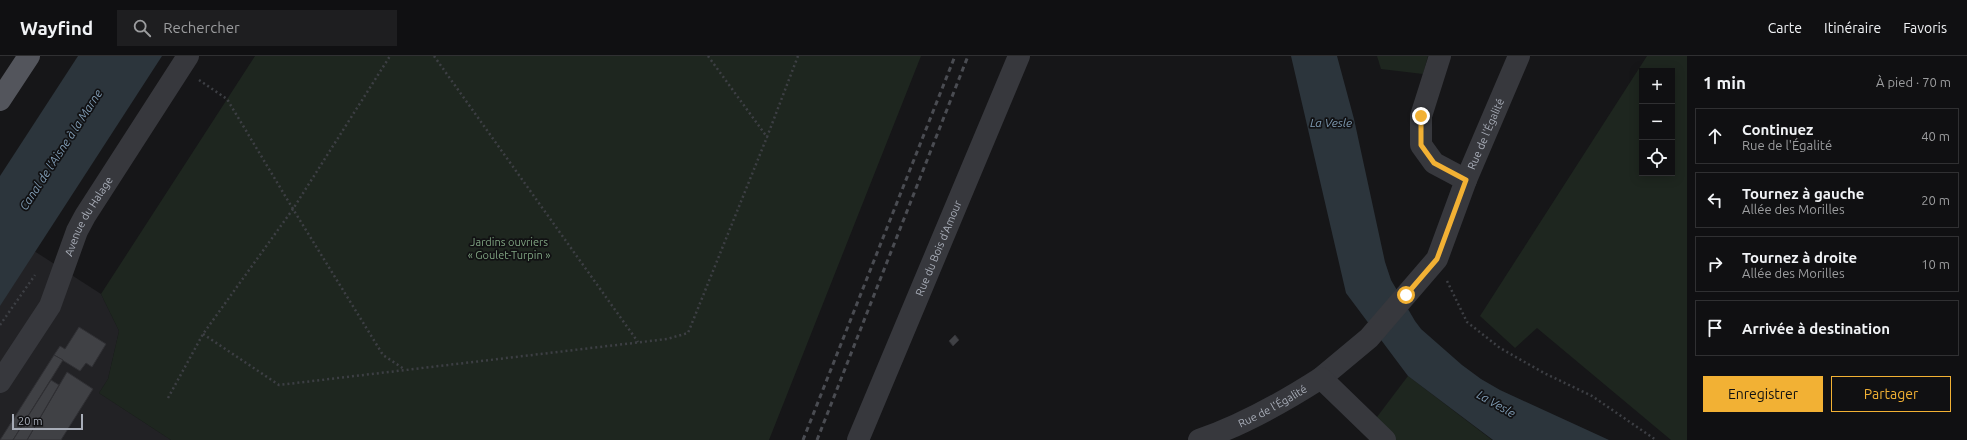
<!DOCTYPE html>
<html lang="fr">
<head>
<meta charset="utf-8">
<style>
  body { margin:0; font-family:Ubuntu,sans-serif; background:#1e1e20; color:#f1f3f6 }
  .controls { position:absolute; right:12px; top:12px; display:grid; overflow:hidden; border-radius:0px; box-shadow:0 2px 10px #0003 }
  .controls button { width:36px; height:36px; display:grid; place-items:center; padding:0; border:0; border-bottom:1px solid #303032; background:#101012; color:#f1f3f6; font:20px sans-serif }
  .scale { position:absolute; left:12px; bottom:10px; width:71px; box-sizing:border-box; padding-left:4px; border:2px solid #a8adb8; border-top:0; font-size:11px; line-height:14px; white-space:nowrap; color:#a8adb8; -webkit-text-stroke:3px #111113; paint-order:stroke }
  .stop { position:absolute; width:12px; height:12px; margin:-9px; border:3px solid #f2b134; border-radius:50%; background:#fff }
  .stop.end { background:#f2b134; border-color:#fff; box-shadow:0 1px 4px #0008 }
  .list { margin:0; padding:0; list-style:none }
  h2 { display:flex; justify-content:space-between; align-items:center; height:52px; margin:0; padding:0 16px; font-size:17px }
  h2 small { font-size:13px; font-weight:400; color:#9c9d9f }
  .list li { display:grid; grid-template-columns:26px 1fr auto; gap:12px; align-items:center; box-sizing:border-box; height:56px; margin:0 8px 8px; padding:0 8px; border:1px solid #303032; border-radius:0px }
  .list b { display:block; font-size:15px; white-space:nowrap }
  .list p { margin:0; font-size:13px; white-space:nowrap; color:#9c9d9f }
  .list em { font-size:13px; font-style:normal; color:#9c9d9f }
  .actions { display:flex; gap:8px; padding:12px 16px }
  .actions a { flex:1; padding:9px 0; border:1px solid #f2b134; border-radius:0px; text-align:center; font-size:14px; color:#f2b134 }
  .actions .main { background:#f2b134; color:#111 }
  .icon { flex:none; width:22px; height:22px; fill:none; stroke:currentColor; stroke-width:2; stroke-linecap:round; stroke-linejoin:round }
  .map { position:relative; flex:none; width:1687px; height:384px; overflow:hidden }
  header { display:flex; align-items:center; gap:24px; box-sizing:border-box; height:56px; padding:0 20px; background:#101012; border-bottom:1px solid #303032 }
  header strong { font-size:19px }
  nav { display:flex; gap:22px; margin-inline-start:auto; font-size:14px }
  .search { width:280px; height:36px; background:#1e1e20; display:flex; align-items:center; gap:10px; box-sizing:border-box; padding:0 14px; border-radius:0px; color:#9c9d9f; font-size:15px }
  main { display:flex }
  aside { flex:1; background:#101012 }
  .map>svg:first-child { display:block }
  .built { fill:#222225 }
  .green { fill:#1e261f; fill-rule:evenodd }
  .water { fill:#2c353c }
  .building { fill:#404145; stroke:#303034 }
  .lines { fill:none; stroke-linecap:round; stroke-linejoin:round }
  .path { stroke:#3d3f44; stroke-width:2.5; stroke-dasharray:2 3; stroke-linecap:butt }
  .minor { stroke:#37383d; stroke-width:22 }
  .major { stroke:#53555c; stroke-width:22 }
  .rail { stroke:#4a4c52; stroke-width:3; stroke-dasharray:5 4; stroke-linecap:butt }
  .route { stroke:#f2b134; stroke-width:5 }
  .labels { text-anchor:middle; stroke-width:3.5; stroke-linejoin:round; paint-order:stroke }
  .street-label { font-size:11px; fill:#a8adb8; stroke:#111113 }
  .park-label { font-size:11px; fill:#7fa381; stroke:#111113 }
  .water-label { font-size:12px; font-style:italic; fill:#7f9bb3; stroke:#111113 }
</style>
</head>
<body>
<header>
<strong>Wayfind</strong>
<div class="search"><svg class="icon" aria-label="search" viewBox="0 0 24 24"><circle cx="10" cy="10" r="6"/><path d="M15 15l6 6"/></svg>Rechercher</div>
<nav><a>Carte</a><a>Itinéraire</a><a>Favoris</a></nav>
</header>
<main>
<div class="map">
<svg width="1687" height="384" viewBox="0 0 1687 384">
  <rect width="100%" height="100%" fill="#161618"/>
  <path class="built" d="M0,173L101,238L119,275L108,323L99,337L171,384H0Z"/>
  <g class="green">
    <path d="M255,0H921L769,384H171L99,337L108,323L119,275L101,238Z"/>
    <path d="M1377,0H1428L1423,18L1381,13Z"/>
    <path d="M1647,0H1687V384H1671L1537,272L1515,292L1480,260ZM1642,15H1672V117H1642Z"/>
    <path d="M1408,320L1492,384H1372L1377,361Z"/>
  </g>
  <g class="water">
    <path d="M78,0H162L0,250V120Z"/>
    <path d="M1291,0H1337L1354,63L1385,206L1391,224L1415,265L1421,273L1462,309L1481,323L1500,334L1609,384H1493L1408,320L1346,237Z"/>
  </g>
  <g class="building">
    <path d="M79,271L106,288L92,311L86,307L80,315L54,299L60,290L65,293Z"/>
    <path d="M955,279L959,284L953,290L949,285Z"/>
    <path d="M54,299L63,304L13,384H0Z"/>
    <path d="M67,316L93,333L61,384H27Z"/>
    <path d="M51,324L59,329L27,384H13Z"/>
  </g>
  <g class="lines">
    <g class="path">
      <path d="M434,0L638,286"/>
      <path d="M708,0L767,81L798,0"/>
      <path d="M199,24L227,43L293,153L390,0"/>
      <path d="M1447,225L1467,266L1500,292L1544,317L1592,340L1656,384"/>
      <path d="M0,269L35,219"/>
      <path d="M203,278L279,329L667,283L688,277L767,81"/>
      <path d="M168,342L203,278L293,153L383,299L404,313"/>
    </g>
    <g class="minor">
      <path d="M1440,0L1421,60V89L1434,107L1466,124"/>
      <path id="s1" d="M1321,322L1369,282L1437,203L1466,124L1519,0"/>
      <path id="s2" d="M0,326L50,250L77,175L85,160L188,0"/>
      <path id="s3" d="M858,384L1019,0"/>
      <path id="s4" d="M1199,384C1243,369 1282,347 1321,322L1385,384"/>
    </g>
    <path class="major" d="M0,44L29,0"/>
    <g class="rail">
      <path d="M803,384L955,0"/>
      <path d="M817,384L968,0"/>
    </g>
  </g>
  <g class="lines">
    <path class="route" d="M1406,239L1437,203L1466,124L1434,107L1421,89V60"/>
  </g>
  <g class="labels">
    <g class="street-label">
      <text dy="4" stroke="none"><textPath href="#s1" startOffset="301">Rue de l'Égalité</textPath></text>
      <text dy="4" stroke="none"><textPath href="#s2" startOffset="189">Avenue du Halage</textPath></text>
      <text dy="4" stroke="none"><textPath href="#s3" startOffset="208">Rue du Bois d'Amour</textPath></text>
      <text dy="4" stroke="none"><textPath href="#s4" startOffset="81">Rue de l'Égalité</textPath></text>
    </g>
    <g class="park-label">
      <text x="509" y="190">Jardins ouvriers<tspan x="509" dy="13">« Goulet-Turpin »</tspan></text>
    </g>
    <g class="water-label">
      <text x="1331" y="71">La Vesle</text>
      <text transform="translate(61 94) rotate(-57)" y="4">Canal de l'Aisne à la Marne</text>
      <text transform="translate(1496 348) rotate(30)" y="4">La Vesle</text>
    </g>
  </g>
</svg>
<div class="controls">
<button>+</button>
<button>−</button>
<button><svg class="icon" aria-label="locate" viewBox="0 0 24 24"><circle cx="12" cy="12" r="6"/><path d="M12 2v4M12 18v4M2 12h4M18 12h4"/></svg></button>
</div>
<div class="scale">20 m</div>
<div class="stop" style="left:1406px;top:239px"></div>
<div class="stop end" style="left:1421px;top:60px"></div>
</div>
<aside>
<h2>1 min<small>À pied · 70 m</small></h2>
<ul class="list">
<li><svg class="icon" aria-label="ahead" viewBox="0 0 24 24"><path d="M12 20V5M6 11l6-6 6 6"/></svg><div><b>Continuez</b><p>Rue de l'Égalité</p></div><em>40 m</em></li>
<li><svg class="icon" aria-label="left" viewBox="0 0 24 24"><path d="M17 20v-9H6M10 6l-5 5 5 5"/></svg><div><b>Tournez à gauche</b><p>Allée des Morilles</p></div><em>20 m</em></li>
<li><svg class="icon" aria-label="right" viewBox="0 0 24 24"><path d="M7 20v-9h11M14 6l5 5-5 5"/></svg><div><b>Tournez à droite</b><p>Allée des Morilles</p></div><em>10 m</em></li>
<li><svg class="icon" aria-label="arrive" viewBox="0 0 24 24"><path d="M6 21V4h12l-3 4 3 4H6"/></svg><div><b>Arrivée à destination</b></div></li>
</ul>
<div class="actions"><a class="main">Enregistrer</a><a>Partager</a></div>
</aside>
</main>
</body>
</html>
